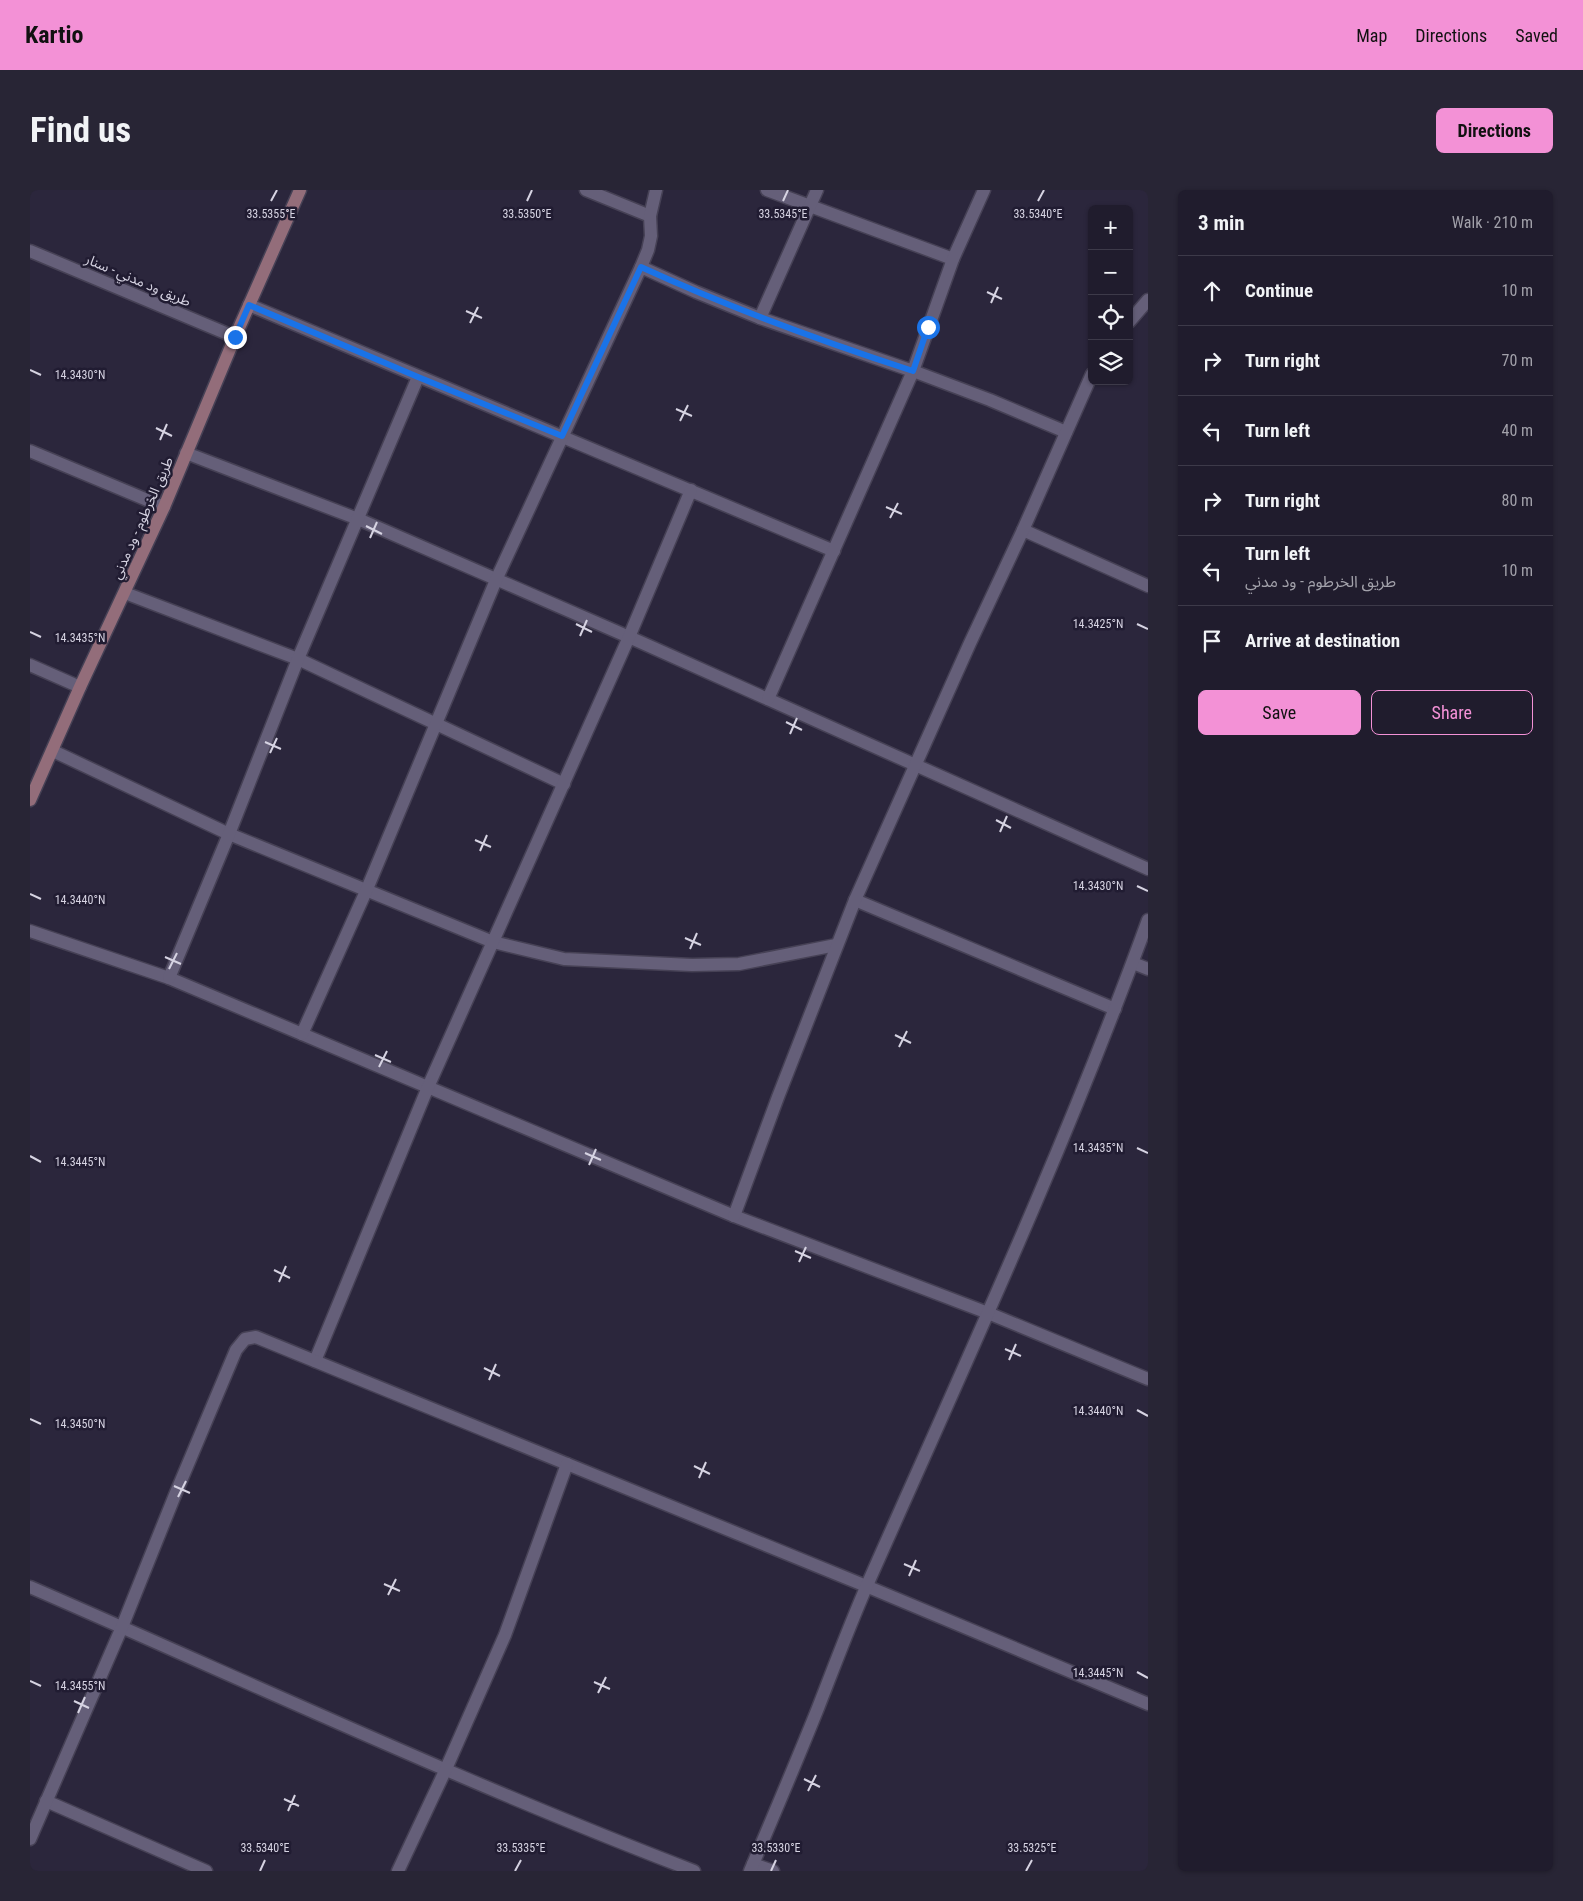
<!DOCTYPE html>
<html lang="en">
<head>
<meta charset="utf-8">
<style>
  body { margin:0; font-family:"Roboto Condensed","Noto Sans Arabic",sans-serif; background:#282535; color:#f1f3f6 }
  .controls { position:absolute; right:15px; top:15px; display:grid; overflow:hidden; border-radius:8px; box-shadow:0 1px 4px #0004 }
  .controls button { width:45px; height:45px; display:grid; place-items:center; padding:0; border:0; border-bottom:1px solid #3d3a49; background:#201c2d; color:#f1f3f6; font:25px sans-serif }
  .stop { position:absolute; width:15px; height:15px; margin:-11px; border:4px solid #1a73e8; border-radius:50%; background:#fff }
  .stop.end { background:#1a73e8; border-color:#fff; box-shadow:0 1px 5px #0008 }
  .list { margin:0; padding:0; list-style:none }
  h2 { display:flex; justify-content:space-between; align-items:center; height:65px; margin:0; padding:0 20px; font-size:21px }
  h2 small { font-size:16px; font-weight:400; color:#a2a1aa }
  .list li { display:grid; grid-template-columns:32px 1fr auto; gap:15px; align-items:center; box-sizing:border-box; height:70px; padding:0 20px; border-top:1px solid #3d3a49 }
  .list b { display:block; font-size:19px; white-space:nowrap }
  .list p { margin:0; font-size:16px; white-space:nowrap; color:#a2a1aa }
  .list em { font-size:16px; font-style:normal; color:#a2a1aa }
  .actions { display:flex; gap:10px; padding:15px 20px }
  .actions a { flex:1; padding:11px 0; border:1px solid #f391d6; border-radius:8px; text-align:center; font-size:18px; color:#f391d6 }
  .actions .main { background:#f391d6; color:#111 }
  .icon { flex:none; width:28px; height:28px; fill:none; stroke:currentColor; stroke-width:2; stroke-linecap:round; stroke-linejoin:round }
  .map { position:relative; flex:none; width:1118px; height:1681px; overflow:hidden; border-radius:8px }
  header { display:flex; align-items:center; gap:30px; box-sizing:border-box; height:70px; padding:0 25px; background:#f391d6; color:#111 }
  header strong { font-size:24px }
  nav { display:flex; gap:28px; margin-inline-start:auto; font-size:18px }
  .intro { display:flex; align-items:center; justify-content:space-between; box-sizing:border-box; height:120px; padding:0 30px }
  h1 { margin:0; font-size:35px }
  .button { padding:12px 22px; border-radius:8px; background:#f391d6; color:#111; font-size:18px; font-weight:700 }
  main { display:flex; gap:30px; padding:0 30px }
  aside { flex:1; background:#201c2d; border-radius:8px; box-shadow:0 1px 4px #0004 }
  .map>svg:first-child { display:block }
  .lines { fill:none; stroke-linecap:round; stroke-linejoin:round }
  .street-casing { stroke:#464155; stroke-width:15 }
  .secondary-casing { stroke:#464155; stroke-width:15 }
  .street { stroke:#655f79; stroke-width:12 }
  .secondary { stroke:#936d7a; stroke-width:12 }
  .route { stroke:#1a73e8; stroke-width:6 }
  .ticks { fill:none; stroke:#d6d3e2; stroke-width:2 }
  .labels { text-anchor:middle; stroke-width:5; stroke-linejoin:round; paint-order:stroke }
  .street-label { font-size:14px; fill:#d6d3e2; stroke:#211c32 }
  .ticks-label { font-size:12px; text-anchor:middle; fill:#d6d3e2; stroke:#211c32; stroke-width:5; stroke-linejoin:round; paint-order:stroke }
</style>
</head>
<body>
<header>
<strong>Kartio</strong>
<nav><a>Map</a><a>Directions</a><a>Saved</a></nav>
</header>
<div class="intro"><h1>Find us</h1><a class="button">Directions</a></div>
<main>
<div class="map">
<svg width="1118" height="1681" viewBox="0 0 1118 1681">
  <rect width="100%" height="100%" fill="#2b263c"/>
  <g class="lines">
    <g class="street-casing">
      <g id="street">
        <path d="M556,0L620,26"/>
        <path d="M737,0L923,69"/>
        <path d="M0,61L205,147"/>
        <path d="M611,77L666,102L730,128L883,181L960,210L1036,242"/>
        <path d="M219,115L804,361"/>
        <path d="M730,128L787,0"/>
        <path d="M1099,132L1118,110"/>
        <path d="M0,261L134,317"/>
        <path d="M156,263L328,329L599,447L1118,679"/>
        <path d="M993,340L1118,396"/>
        <path d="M95,403L268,469L534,594"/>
        <path d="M0,475L50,497"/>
        <path d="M738,509L883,181L923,69L954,0"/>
        <path d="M23,561L199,644L463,752L534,769L662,775L709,774L806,755"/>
        <path d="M825,710L1085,819"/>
        <path d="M0,741L139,788L704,1026L958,1123L1118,1189"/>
        <path d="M1103,773L1118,779"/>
        <path d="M139,788L199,644L268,469L388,187"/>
        <path d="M272,844L337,699L466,390L611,77L618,60L621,46L620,26L626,0"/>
        <path d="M704,1026L748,907L825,710L940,453L993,340L1062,184"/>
        <path d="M285,1171L398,897L599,447L661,300"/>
        <path d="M0,1397C221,1493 439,1595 664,1681"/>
        <path d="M16,1611L176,1681"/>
        <path d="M0,1649L92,1437L145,1305L206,1160L215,1149L226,1147L836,1396L1118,1514"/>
        <path d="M723,1674L743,1681"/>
        <path d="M368,1681L415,1581L475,1445L537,1274"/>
        <path d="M720,1681C743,1627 766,1573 788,1518C804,1477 820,1434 838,1393C935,1174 1036,956 1118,730"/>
      </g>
    </g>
    <g class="secondary-casing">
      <path id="secondary" d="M0,610L50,497L134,317L205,147L270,0"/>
    </g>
    <use href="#street" class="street"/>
    <use href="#secondary" class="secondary"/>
  </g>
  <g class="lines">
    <path class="route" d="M205,147L219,115L388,187L532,246L611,77C700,118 791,151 883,181L898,137"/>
  </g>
  <path class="ticks" d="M241,11L247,0M497,11L502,0M753,11L758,0M1008,11L1014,0M957,102L972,109M961,113L968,97M436,121L452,128M440,133L448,117M0,180L11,185M646,219L662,226M650,231L658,215M126,238L142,246M130,250L137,234M856,317L872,324M860,328L868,313M336,336L352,344M340,348L347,332M546,434L562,442M1107,434L1118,439M0,442L11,447M550,446L557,430M756,532L772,540M760,544L767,528M235,552L251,559M240,563L247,548M966,630L981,638M970,642L977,626M445,650L461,657M450,661L457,645M1107,696L1118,701M0,704L11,709M655,748L671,755M660,759L667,743M135,767L151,774M139,779L147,763M865,845L881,853M869,857L877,841M345,865L361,872M349,877L357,861M1107,958L1118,963M555,963L571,970M0,966L11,972M559,975L566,959M765,1061L781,1068M769,1072L776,1057M244,1080L260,1088M249,1092L256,1076M975,1159L991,1166M979,1170L986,1154M454,1178L470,1186M459,1190L466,1174M1107,1220L1118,1226M0,1229L11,1234M664,1276L680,1284M669,1288L676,1272M144,1296L160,1303M148,1307L156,1291M874,1374L890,1381M879,1386L886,1370M354,1394L370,1401M358,1405L366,1389M1107,1482L1118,1488M0,1491L11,1496M564,1492L580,1499M568,1503L576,1487M44,1511L59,1518M48,1523L55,1507M774,1589L790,1597M778,1601L786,1585M254,1609L269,1616M258,1621L265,1605M230,1681L235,1670M485,1681L491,1670M741,1681L746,1670M996,1681L1002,1670"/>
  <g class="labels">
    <g class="street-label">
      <text transform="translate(108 90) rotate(23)" y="5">طريق ود مدني - سنار</text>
      <text transform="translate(112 328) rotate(-66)" y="5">طريق الخرطوم - ود مدني</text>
    </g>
  </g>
  <g class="ticks-label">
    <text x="241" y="28">33.5355°E</text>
    <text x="497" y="28">33.5350°E</text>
    <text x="753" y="28">33.5345°E</text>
    <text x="1008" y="28">33.5340°E</text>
    <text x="50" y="189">14.3430°N</text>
    <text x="1068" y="438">14.3425°N</text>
    <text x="50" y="452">14.3435°N</text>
    <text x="1068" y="700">14.3430°N</text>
    <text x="50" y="714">14.3440°N</text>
    <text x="1068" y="962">14.3435°N</text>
    <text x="50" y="976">14.3445°N</text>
    <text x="1068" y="1225">14.3440°N</text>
    <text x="50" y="1238">14.3450°N</text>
    <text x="1068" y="1487">14.3445°N</text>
    <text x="50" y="1500">14.3455°N</text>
    <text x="235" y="1662">33.5340°E</text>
    <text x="491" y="1662">33.5335°E</text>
    <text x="746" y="1662">33.5330°E</text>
    <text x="1002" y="1662">33.5325°E</text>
  </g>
</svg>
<div class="controls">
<button>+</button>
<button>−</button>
<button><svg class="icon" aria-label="locate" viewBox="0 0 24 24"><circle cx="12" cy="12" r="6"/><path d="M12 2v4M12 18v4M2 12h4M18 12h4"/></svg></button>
<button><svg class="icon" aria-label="layers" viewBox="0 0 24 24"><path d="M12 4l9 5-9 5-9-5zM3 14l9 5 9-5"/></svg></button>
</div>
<div class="stop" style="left:898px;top:137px"></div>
<div class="stop end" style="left:205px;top:147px"></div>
</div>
<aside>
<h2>3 min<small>Walk · 210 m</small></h2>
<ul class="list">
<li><svg class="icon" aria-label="ahead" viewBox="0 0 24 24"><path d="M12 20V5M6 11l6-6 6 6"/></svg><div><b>Continue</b></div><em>10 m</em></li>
<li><svg class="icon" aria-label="right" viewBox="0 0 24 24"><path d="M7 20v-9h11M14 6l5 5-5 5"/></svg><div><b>Turn right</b></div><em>70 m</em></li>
<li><svg class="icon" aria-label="left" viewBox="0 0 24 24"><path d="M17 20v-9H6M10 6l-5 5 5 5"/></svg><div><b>Turn left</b></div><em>40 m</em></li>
<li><svg class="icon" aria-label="right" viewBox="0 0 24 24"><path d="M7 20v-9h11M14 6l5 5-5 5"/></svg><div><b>Turn right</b></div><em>80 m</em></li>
<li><svg class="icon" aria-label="left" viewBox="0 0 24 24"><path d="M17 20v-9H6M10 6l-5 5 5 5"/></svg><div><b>Turn left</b><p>طريق الخرطوم - ود مدني</p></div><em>10 m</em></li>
<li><svg class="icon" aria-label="arrive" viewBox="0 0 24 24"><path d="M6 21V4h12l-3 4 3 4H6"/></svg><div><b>Arrive at destination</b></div></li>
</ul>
<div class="actions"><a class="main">Save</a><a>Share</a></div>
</aside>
</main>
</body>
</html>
